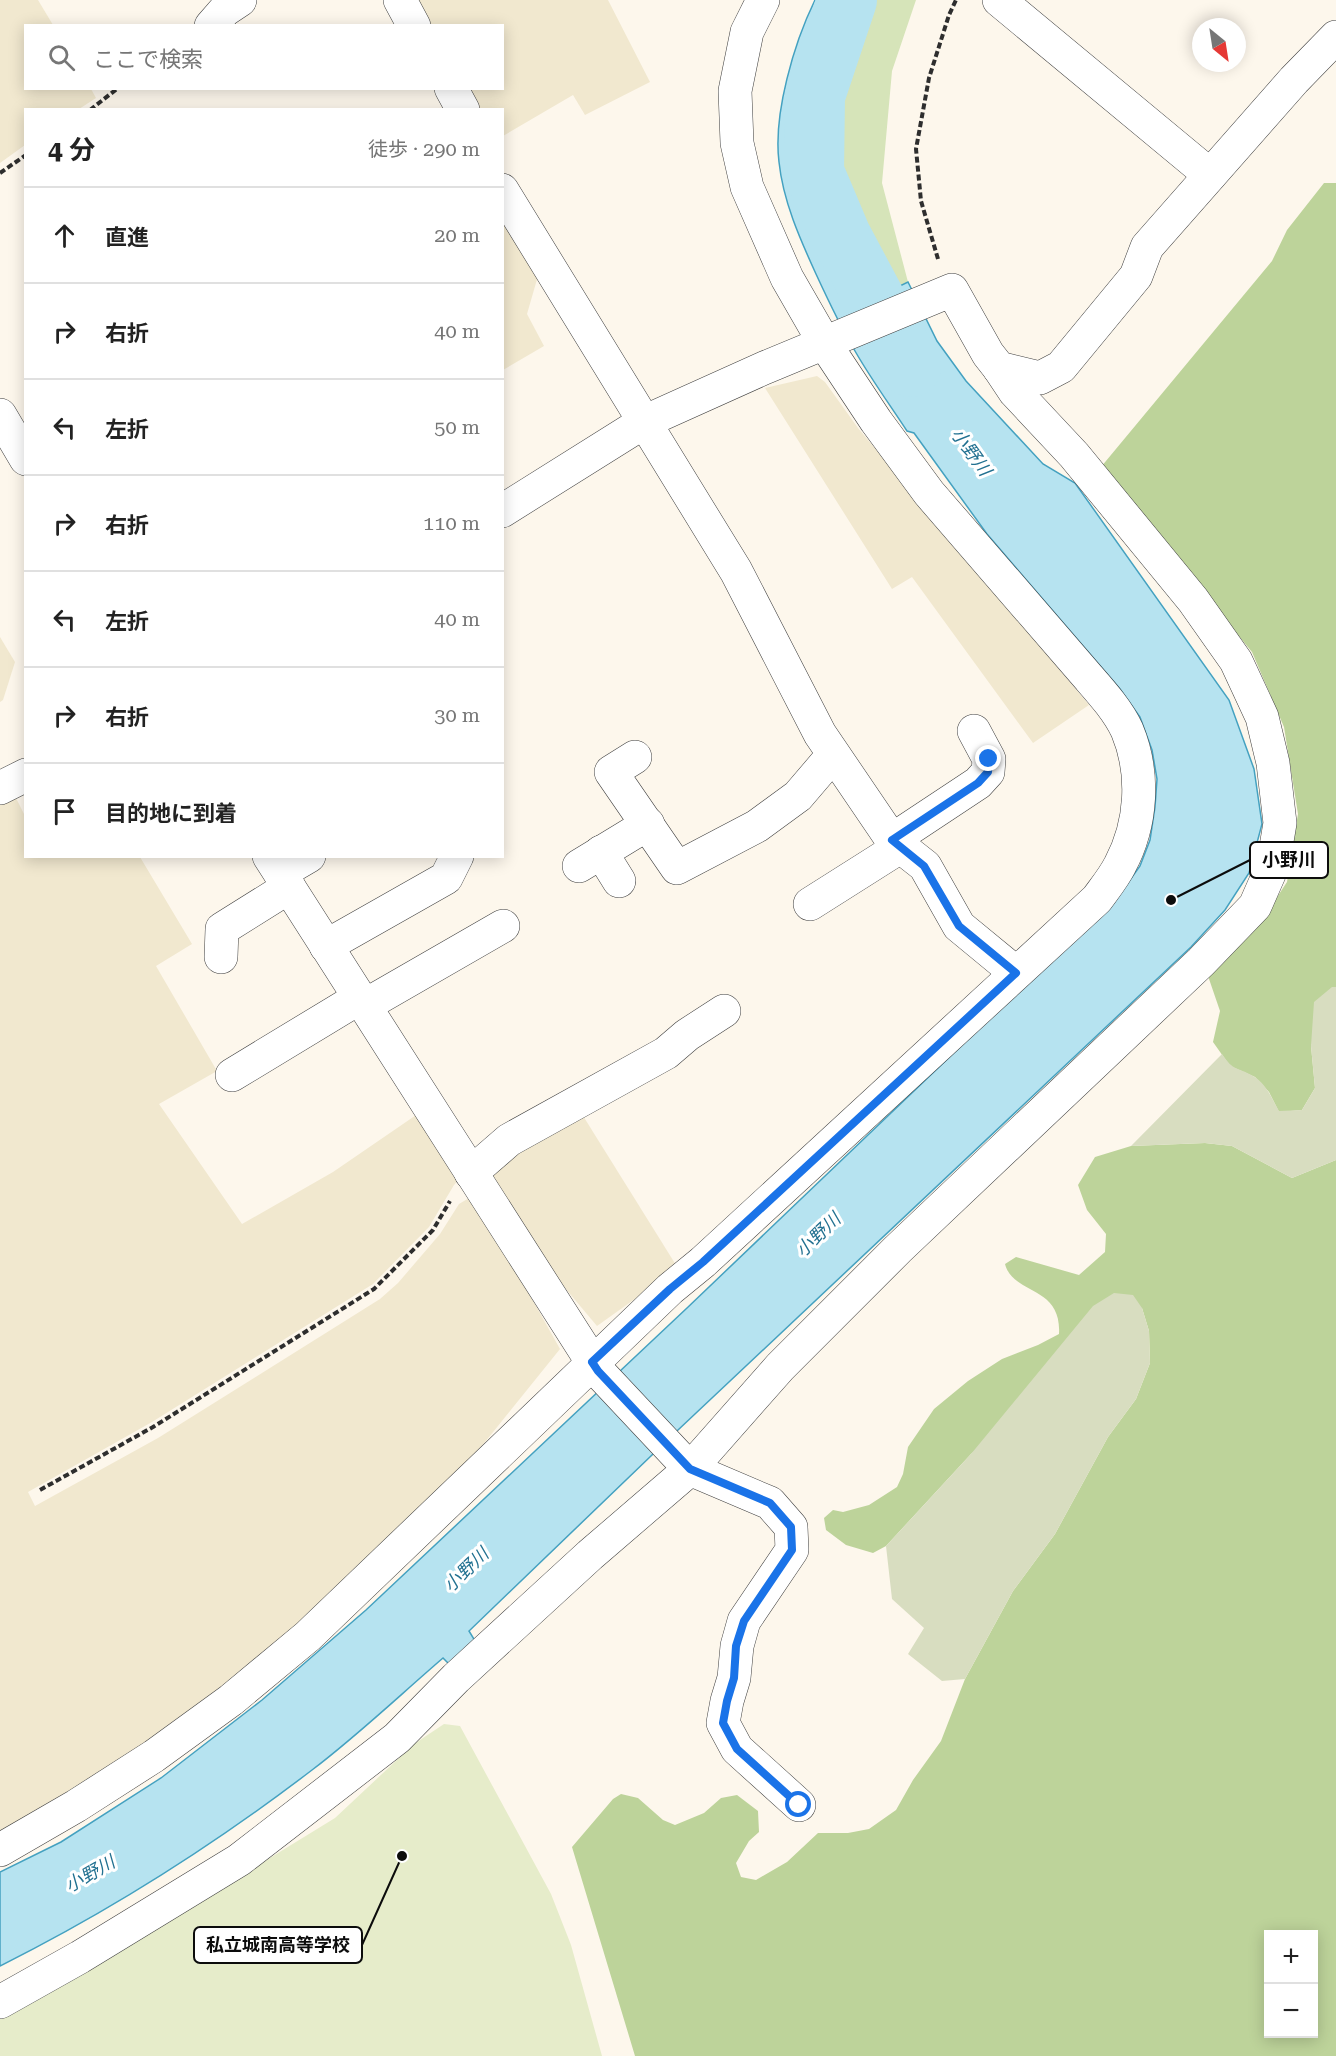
<!DOCTYPE html>
<html lang="ja">
<head>
<meta charset="utf-8">
<style>
  body { margin:0; font-family:"Roboto Serif","Noto Sans JP",serif; background:#f2f2f2; color:#222 }
  .controls { position:absolute; right:18px; bottom:18px; display:grid; overflow:hidden; border-radius:0px; box-shadow:0 3px 15px #0003 }
  .controls button { width:54px; height:54px; display:grid; place-items:center; padding:0; border:0; border-bottom:2px solid #e0e0e0; background:#fff; color:#222; font:30px sans-serif }
  .compass { position:absolute; left:1192px; top:18px; width:54px; height:54px; border-radius:50%; background:#fff; box-shadow:0 3px 15px #0003; rotate:150deg }
  .stop { position:absolute; width:18px; height:18px; margin:-14px; border:4px solid #1a73e8; border-radius:50%; background:#fff }
  .stop.end { background:#1a73e8; border-color:#fff; box-shadow:0 2px 6px #0008 }
  .list { margin:0; padding:0; list-style:none }
  h2 { display:flex; justify-content:space-between; align-items:center; height:78px; margin:0; padding:0 24px; font-size:26px }
  h2 small { font-size:20px; font-weight:400; color:#767676 }
  .list li { display:grid; grid-template-columns:39px 1fr auto; gap:18px; align-items:center; box-sizing:border-box; height:96px; padding:0 24px; border-top:2px solid #e0e0e0 }
  .list b { display:block; font-size:22px; white-space:nowrap }
  .list em { font-size:20px; font-style:normal; color:#767676 }
  .icon { flex:none; width:33px; height:33px; fill:none; stroke:currentColor; stroke-width:2; stroke-linecap:round; stroke-linejoin:round }
  .map { position:relative; flex:none; width:1336px; height:2056px; overflow:hidden }
  .search { position:absolute; background:#fff; box-shadow:0 3px 15px #0003; left:24px; top:24px; width:480px; height:66px; display:flex; align-items:center; gap:15px; box-sizing:border-box; padding:0 21px; border-radius:0px; color:#767676; font-size:22px }
  .panel { position:absolute; background:#fff; box-shadow:0 3px 15px #0003; left:24px; top:108px; width:480px; height:750px; border-radius:0px }
  .map>svg:first-child { display:block }
  .farmland { fill:#f1e8cf }
  .green { fill:#d6e4b9 }
  .forest { fill:#bdd39a; fill-rule:evenodd }
  .cemetery { fill:#d8ddc0 }
  .pitch { fill:#e6ecca }
  .water { fill:#b6e3f0; stroke:#44a1c0; stroke-width:1.5 }
  .lines { fill:none; stroke-linecap:round; stroke-linejoin:round }
  .river { stroke:#b6e3f0; stroke-width:60 }
  .street-casing { stroke:#3f3f3f; stroke-width:34 }
  .path { stroke:#2e2e2e; stroke-width:4; stroke-dasharray:6 3; stroke-linecap:butt }
  .street { stroke:#fff; stroke-width:33 }
  .route { stroke:#1a73e8; stroke-width:8 }
  .labels { text-anchor:middle; stroke-width:6; stroke-linejoin:round; paint-order:stroke }
  .water-label { font-size:18px; font-style:italic; fill:#227191; stroke:#fff }
  .leader { fill:none; stroke:#0c0c0c; stroke-width:2 }
  .callout-dot { fill:#0c0c0c; stroke:#fff; stroke-width:2 }
  .callout { fill:#fff; stroke:#0c0c0c; stroke-width:2 }
  .callout-label { font-size:18px; text-anchor:middle; font-weight:bold; fill:#0c0c0c }
</style>
</head>
<body>
<div class="map">
<svg width="1336" height="2056" viewBox="0 0 1336 2056">
  <rect width="100%" height="100%" fill="#fdf7ec"/>
  <g class="farmland">
    <path d="M0,0H38L53,25L26,26V88L91,89L96,98L79,109L26,110L25,145L0,163Z"/>
    <path d="M414,0H608L650,82L585,115L573,95L503,136L502,110L477,109L465,89L502,88V26L428,25Z"/>
    <path d="M502,205L540,269L527,314L544,346L503,370Z"/>
    <path d="M817,376L825,382L858,428L1089,705L1033,743L912,577L892,589L765,388Z"/>
    <path d="M0,637L15,662L3,700L0,702Z"/>
    <path d="M14,794L25,816L26,856L140,857L192,944L156,966L217,1071L159,1104L242,1224L333,1172L422,1111L461,1177L454,1185L429,1227L373,1284L152,1422L28,1492L35,1506L158,1438L380,1299L398,1283L440,1234L459,1204L474,1195L560,1349L444,1493L225,1692L0,1840V801Z"/>
    <path d="M580,1111L676,1265L639,1296L597,1326L549,1269L485,1174Z"/>
  </g>
  <path class="green" d="M847,0H916L892,71L882,183L908,282L873,299L841,236L814,172L815,96Z"/>
  <g class="forest">
    <path d="M1324,183H1336V987L1332,988L1311,1046L1315,1088L1302,1110L1279,1112L1269,1092L1255,1077L1230,1066L1213,1042L1220,1011L1208,976L1260,923L1287,882L1298,814L1284,727L1252,652L1191,578L1096,473L1272,261L1287,230Z"/>
    <path d="M1205,1143L1232,1146L1292,1178L1336,1160V2056H635L572,1847L613,1799L621,1794L638,1798L663,1820L675,1825L704,1813L721,1798L737,1795L758,1811L759,1832L749,1841L736,1863L741,1877L756,1880L787,1862L818,1833H848L869,1829L896,1810L913,1780L941,1741L965,1679L1013,1591L1055,1534L1108,1437L1136,1399L1150,1363L1149,1331L1142,1308L971,1454L886,1546L873,1553L846,1545L826,1530L824,1518L833,1510L843,1512L869,1505L897,1487L903,1474L908,1447L934,1409L968,1381L1002,1359L1038,1345L1059,1334C1062,1285 1013,1295 1005,1264L1016,1257L1079,1275L1105,1252L1106,1234L1087,1210L1078,1185L1095,1157L1131,1146ZM1268,1934H1314V2034H1268Z"/>
  </g>
  <g class="cemetery">
    <path d="M1332,987H1336V1160L1292,1178L1232,1146L1205,1143L1131,1146L1222,1054C1234,1072 1236,1066 1253,1076C1266,1083 1272,1099 1279,1111L1302,1110L1315,1088L1311,1046L1314,1002Z"/>
    <path d="M1114,1293L1133,1295L1142,1308L1149,1331L1150,1363L1136,1399L1108,1437L1055,1534L1013,1591L965,1679L942,1681L908,1654L924,1628L892,1599L886,1546L971,1454L1093,1306Z"/>
  </g>
  <path class="pitch" d="M444,1724L460,1726L551,1894L571,1945L602,2056H0V2015L169,1920L335,1818L414,1744Z"/>
  <path class="water" d="M815,0H847L815,96L814,172L841,236L873,299L908,282L937,341L966,381L1043,464L1075,483L1229,700L1254,769L1262,824L1249,873L1225,910L1191,947L678,1430L469,1631L477,1644L452,1667L443,1658C400,1695 357,1736 312,1770C214,1845 110,1911 0,1966V1872L61,1842L161,1778L262,1700L366,1610L687,1308L1120,894L1140,866L1150,840L1155,807L1157,779L1152,750L1140,717L1120,689L987,534L914,433L907,431C890,405 871,379 855,351C840,326 828,300 816,274C800,239 783,201 779,162C773,114 794,43 815,0Z"/>
  <g class="lines">
    <path class="river" d="M847,0L815,96L814,172L841,236L911,367"/>
    <g class="street-casing">
      <g id="street">
        <path d="M400,0L414,26"/>
        <path d="M999,0L1210,175"/>
        <path d="M211,26L225,10L240,0"/>
        <path d="M451,88L463,110"/>
        <path d="M502,190L736,571L820,734L892,840L925,866L959,926L1016,973"/>
        <path d="M0,415L26,459"/>
        <path d="M502,511L644,422L764,368L952,290L988,354L999,368L1040,378L1061,367L1136,276L1147,247L1294,80L1336,37"/>
        <path d="M635,757L611,772L677,868L757,826L798,796L833,755"/>
        <path d="M0,788L26,775"/>
        <path d="M892,840L978,783L988,772L989,759L974,731"/>
        <path d="M601,852L619,881"/>
        <path d="M269,856L598,1371L690,1469L770,1503L791,1527L792,1550L744,1621L737,1646L734,1678L727,1701L723,1723L737,1749L799,1805"/>
        <path d="M579,866L648,824"/>
        <path d="M280,873L309,856"/>
        <path d="M810,904L900,847"/>
        <path d="M326,946L446,878L457,856"/>
        <path d="M221,957L222,929L289,887"/>
        <path d="M364,1006L503,926"/>
        <path d="M232,1075L359,998"/>
        <path d="M471,1173L509,1140L666,1053L687,1035L724,1011"/>
        <path d="M0,1850L76,1806L154,1756L231,1700L308,1636L670,1289L703,1262L1097,899C1105,888 1114,877 1120,865C1142,824 1145,773 1127,730C1118,711 1103,694 1089,678L929,493L876,421L825,344L787,278L747,187L737,143L735,91L747,32L763,0"/>
        <path d="M0,2002L80,1957L239,1860L397,1738L456,1678L590,1555L690,1469L780,1367L898,1249L1201,962L1255,906L1273,865L1280,823L1273,763L1262,717L1236,661L1193,600L1074,455L1015,392L999,368"/>
      </g>
    </g>
    <g class="path">
      <path d="M90,110L118,88"/>
      <path d="M0,173L26,155"/>
      <path d="M938,259L921,201L916,149L929,78L949,15L956,0"/>
      <path d="M40,1490L153,1427L374,1289L433,1230L450,1201"/>
    </g>
    <use href="#street" class="street"/>
  </g>
  <g class="lines">
    <path class="route" d="M799,1805L737,1749L723,1723L727,1701L734,1678L736,1646L744,1621L792,1550L791,1527L770,1503L690,1469L598,1371L592,1362L670,1289L703,1262L1016,973L959,926L924,866L892,840L978,783L988,772L989,759"/>
  </g>
  <g class="labels">
    <g class="water-label">
      <text transform="translate(971 452) rotate(54)" y="6">小野川</text>
      <text transform="translate(818 1235) rotate(-44)" y="6">小野川</text>
      <text transform="translate(466 1570) rotate(-44)" y="6">小野川</text>
      <text transform="translate(90 1874) rotate(-30)" y="6">小野川</text>
    </g>
  </g>
  <path class="leader" d="M1171 900L1250 860M402 1856L362 1945"/>
  <g class="callout-dot">
    <circle cx="1171" cy="900" r="6"/>
    <circle cx="402" cy="1856" r="6"/>
  </g>
  <g class="callout">
    <rect x="1250" y="842" width="78" height="36" rx="6"/>
    <rect x="194" y="1927" width="168" height="36" rx="6"/>
  </g>
  <g class="callout-label">
    <text x="1289" y="866">小野川</text>
    <text x="278" y="1951">私立城南高等学校</text>
  </g>
</svg>
<div class="controls">
<button>+</button>
<button>−</button>
</div>
<svg class="compass" viewBox="-18 -18 36 36"><path d="M0-13l5 13h-10z" fill="#e53935"/><path d="M0 13l5-13h-10z" fill="#767676"/></svg>
<div class="stop" style="left:799px;top:1805px"></div>
<div class="stop end" style="left:989px;top:759px"></div>
<div class="search"><svg class="icon" aria-label="search" viewBox="0 0 24 24"><circle cx="10" cy="10" r="6"/><path d="M15 15l6 6"/></svg>ここで検索</div>
<section class="panel">
<h2>4 分<small>徒歩 · 290 m</small></h2>
<ul class="list">
<li><svg class="icon" aria-label="ahead" viewBox="0 0 24 24"><path d="M12 20V5M6 11l6-6 6 6"/></svg><div><b>直進</b></div><em>20 m</em></li>
<li><svg class="icon" aria-label="right" viewBox="0 0 24 24"><path d="M7 20v-9h11M14 6l5 5-5 5"/></svg><div><b>右折</b></div><em>40 m</em></li>
<li><svg class="icon" aria-label="left" viewBox="0 0 24 24"><path d="M17 20v-9H6M10 6l-5 5 5 5"/></svg><div><b>左折</b></div><em>50 m</em></li>
<li><svg class="icon" aria-label="right" viewBox="0 0 24 24"><path d="M7 20v-9h11M14 6l5 5-5 5"/></svg><div><b>右折</b></div><em>110 m</em></li>
<li><svg class="icon" aria-label="left" viewBox="0 0 24 24"><path d="M17 20v-9H6M10 6l-5 5 5 5"/></svg><div><b>左折</b></div><em>40 m</em></li>
<li><svg class="icon" aria-label="right" viewBox="0 0 24 24"><path d="M7 20v-9h11M14 6l5 5-5 5"/></svg><div><b>右折</b></div><em>30 m</em></li>
<li><svg class="icon" aria-label="arrive" viewBox="0 0 24 24"><path d="M6 21V4h12l-3 4 3 4H6"/></svg><div><b>目的地に到着</b></div></li>
</ul>
</section>
</div>
</body>
</html>
